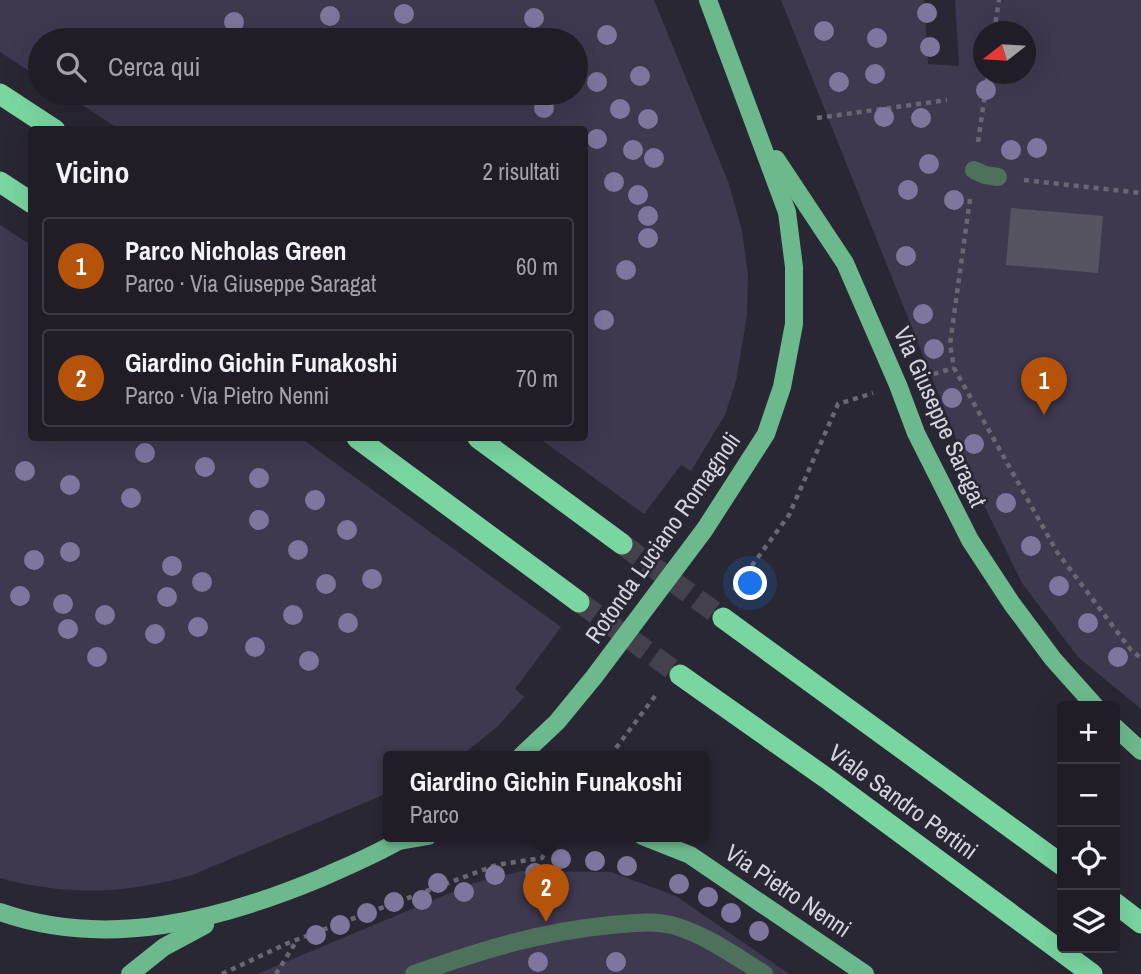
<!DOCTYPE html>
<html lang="it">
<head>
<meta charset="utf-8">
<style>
  body { margin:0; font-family:"Archivo Narrow",sans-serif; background:#28262f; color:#f1f3f6 }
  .controls { position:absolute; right:21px; bottom:21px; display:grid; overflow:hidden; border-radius:7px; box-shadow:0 7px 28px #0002 }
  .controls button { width:63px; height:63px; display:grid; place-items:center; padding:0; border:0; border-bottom:2px solid #3d3b44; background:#201d27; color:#f1f3f6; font:35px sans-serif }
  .compass { position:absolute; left:973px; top:21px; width:63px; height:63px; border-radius:50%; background:#201d27; box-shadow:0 7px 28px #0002; rotate:253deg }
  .you { position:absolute; left:751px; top:584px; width:24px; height:24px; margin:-18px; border:5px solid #fff; border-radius:50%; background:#1a73e8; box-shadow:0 0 0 10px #1a73e833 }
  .badge { display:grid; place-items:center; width:46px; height:46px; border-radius:50%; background:#b45309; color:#fff; font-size:23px; font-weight:700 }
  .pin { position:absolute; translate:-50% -58px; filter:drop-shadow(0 2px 4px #0008) }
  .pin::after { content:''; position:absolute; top:37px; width:24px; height:21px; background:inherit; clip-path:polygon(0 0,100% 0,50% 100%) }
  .popup { position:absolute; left:383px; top:751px; width:326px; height:91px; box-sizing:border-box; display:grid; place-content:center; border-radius:7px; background:#201d27; filter:drop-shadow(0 2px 5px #0005); font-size:23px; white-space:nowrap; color:#a2a2a7 }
  .popup b { font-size:26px; color:#f1f3f6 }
  .popup::after { content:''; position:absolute; left:50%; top:100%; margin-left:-14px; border:14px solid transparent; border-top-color:#201d27 }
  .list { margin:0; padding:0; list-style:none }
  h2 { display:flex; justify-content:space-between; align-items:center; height:91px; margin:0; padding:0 28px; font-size:30px }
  h2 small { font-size:23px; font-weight:400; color:#a2a2a7 }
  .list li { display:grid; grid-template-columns:46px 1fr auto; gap:21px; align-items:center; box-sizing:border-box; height:98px; margin:0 14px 14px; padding:0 14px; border:2px solid #3d3b44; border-radius:7px }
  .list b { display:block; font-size:26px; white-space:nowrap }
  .list p { margin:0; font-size:23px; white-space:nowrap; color:#a2a2a7 }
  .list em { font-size:23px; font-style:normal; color:#a2a2a7 }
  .icon { flex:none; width:38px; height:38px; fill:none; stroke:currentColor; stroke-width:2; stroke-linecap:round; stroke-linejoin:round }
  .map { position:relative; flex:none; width:1141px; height:974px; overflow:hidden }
  .search { position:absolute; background:#201d27; box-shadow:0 7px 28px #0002; left:28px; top:28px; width:560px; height:77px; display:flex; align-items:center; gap:18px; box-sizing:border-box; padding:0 24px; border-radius:38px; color:#a2a2a7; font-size:26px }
  .panel { position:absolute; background:#201d27; box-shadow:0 7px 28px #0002; left:28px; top:126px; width:560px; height:315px; border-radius:7px }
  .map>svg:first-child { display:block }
  .green { fill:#3e394f; fill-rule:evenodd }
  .building { fill:#575462 }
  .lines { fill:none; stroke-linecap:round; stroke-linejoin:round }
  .highway-tunnel { stroke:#44414d; stroke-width:21; stroke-dasharray:21 10; stroke-linecap:butt }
  .path { stroke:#696772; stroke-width:4.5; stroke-dasharray:5 5; stroke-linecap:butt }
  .minor { stroke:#4e715c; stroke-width:18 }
  .major { stroke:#6db98e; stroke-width:18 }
  .highway { stroke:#79d6a1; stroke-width:21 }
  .tree { fill:#7f769e }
  .labels { text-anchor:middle; stroke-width:5; stroke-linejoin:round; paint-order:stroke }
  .street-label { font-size:24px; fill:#d6d5dd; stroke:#2a2734 }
</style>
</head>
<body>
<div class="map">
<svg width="1141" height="974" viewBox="0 0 1141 974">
  <rect width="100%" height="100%" fill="#2a2734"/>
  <g class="green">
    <path d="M0,0H654L729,184L742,231L748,275L747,315L736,381L725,415L691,471L681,465L644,514L539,438H584V130L119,129L64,93H576V40H40V78L0,52Z"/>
    <path d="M781,0H924L928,64L959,66L955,0H1141V709L1078,657L1022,583L978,493ZM984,32H1026V74H984Z"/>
    <path d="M0,225L31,245L32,438H301L561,627L515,689L524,697L498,726L461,756H388V793L192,875C127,894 65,896 0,878Z"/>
    <path d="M522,871L611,872L676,896L789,974H257L474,883Z"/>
  </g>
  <path class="building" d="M1011,208L1103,216L1098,273L1006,265Z"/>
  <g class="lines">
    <g class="highway-tunnel">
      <path d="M622,544L723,618"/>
      <path d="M579,602L680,675"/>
    </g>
    <g class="path">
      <path d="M994,32L999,0"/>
      <path d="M817,118L947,100"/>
      <path d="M978,142L988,74"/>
      <path d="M1024,180L1141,193"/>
      <path d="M970,199L950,344L954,368L1057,552L1131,650L1141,658"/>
      <path d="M924,377L954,368"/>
      <path d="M734,590L789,515L838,404L873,393"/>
      <path d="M610,756L658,692"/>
      <path d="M222,974L288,943L496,865L542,858L554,836"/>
      <path d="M276,974L297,940"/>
    </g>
    <g class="minor">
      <path d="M974,170L985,175L998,177"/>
      <path d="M414,974C482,950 539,932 611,925C632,923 655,920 675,926C708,936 735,956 764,974"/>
    </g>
    <g class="major">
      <path d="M776,159L845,263L898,385L916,433L970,540L1012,604L1053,659L1095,706"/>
      <path d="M1115,727L1141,751"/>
      <path d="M521,756L557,722L594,677L705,529L766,434L782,387L794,324V267L787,212L708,0"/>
      <path d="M642,836L690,855L865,974"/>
      <path d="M399,841L428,836"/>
      <path d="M0,912C107,950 220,920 321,878C350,865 380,853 407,836"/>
      <path d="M130,974L164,947L205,925"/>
    </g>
    <g class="highway">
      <path d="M0,94L55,130"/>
      <path d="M0,182L32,203"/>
      <path d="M357,438L579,602"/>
      <path d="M478,438L622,544"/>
      <path d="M723,618L1062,865"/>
      <path d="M680,675L829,780L1092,974"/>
      <path d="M1115,903L1141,923"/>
    </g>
  </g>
  <g class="tree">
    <circle cx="927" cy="13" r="10"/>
    <circle cx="404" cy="14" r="10"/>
    <circle cx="330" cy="16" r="10"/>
    <circle cx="534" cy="18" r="10"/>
    <circle cx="234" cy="22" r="10"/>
    <circle cx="824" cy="31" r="10"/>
    <circle cx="607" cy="35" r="10"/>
    <circle cx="877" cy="38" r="10"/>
    <circle cx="930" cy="47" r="10"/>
    <circle cx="875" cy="74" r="10"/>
    <circle cx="640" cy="76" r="10"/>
    <circle cx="597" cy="82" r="10"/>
    <circle cx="839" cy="82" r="10"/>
    <circle cx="986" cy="90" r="10"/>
    <circle cx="544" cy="108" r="10"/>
    <circle cx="620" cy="109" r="10"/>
    <circle cx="884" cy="117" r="10"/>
    <circle cx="921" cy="118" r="10"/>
    <circle cx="648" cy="119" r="10"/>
    <circle cx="597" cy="139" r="10"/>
    <circle cx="1037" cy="148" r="10"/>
    <circle cx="633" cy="150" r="10"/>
    <circle cx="1011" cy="150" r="10"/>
    <circle cx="654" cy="158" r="10"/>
    <circle cx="929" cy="164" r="10"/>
    <circle cx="614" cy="182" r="10"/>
    <circle cx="908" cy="190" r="10"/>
    <circle cx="638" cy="195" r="10"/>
    <circle cx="954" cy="200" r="10"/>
    <circle cx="648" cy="216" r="10"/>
    <circle cx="648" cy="238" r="10"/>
    <circle cx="906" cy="256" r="10"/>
    <circle cx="626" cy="270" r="10"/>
    <circle cx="923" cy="314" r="10"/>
    <circle cx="604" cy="320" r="10"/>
    <circle cx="934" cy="349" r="10"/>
    <circle cx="952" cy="398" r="10"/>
    <circle cx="974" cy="444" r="10"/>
    <circle cx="145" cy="453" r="10"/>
    <circle cx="205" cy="467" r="10"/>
    <circle cx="25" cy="471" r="10"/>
    <circle cx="259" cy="478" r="10"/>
    <circle cx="70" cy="485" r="10"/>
    <circle cx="131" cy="498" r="10"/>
    <circle cx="315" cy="500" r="10"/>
    <circle cx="1006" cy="503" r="10"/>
    <circle cx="259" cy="520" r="10"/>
    <circle cx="347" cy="530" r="10"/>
    <circle cx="1031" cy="546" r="10"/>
    <circle cx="298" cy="550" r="10"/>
    <circle cx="70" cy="552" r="10"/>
    <circle cx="34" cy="560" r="10"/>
    <circle cx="172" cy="566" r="10"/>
    <circle cx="372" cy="579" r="10"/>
    <circle cx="202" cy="582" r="10"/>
    <circle cx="326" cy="584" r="10"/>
    <circle cx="1059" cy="586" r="10"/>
    <circle cx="20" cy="596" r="10"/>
    <circle cx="167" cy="597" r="10"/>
    <circle cx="63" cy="604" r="10"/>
    <circle cx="105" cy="615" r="10"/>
    <circle cx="293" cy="615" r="10"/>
    <circle cx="348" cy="623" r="10"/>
    <circle cx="1088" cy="623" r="10"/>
    <circle cx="198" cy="627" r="10"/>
    <circle cx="68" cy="629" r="10"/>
    <circle cx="155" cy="634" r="10"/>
    <circle cx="255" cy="647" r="10"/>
    <circle cx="97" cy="657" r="10"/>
    <circle cx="1118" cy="657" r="10"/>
    <circle cx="309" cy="661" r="10"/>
    <circle cx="561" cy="859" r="10"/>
    <circle cx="595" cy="861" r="10"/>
    <circle cx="627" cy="866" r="10"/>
    <circle cx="535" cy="873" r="10"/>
    <circle cx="495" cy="875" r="10"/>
    <circle cx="438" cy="883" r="10"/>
    <circle cx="679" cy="884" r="10"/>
    <circle cx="464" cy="892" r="10"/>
    <circle cx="708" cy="897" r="10"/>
    <circle cx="422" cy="900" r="10"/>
    <circle cx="394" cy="902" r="10"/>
    <circle cx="367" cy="913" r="10"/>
    <circle cx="731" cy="913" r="10"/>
    <circle cx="340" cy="925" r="10"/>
    <circle cx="759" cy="931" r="10"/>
    <circle cx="316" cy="935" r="10"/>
    <circle cx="538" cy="962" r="10"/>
    <circle cx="616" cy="962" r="10"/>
  </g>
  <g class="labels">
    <g class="street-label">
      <text transform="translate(940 417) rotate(66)" y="8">Via Giuseppe Saragat</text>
      <text transform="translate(663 538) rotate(-55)" y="8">Rotonda Luciano Romagnoli</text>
      <text transform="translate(903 802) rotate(36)" y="8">Viale Sandro Pertini</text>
      <text transform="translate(788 891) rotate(34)" y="8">Via Pietro Nenni</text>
    </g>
  </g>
</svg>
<div class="controls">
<button>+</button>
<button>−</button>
<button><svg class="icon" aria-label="locate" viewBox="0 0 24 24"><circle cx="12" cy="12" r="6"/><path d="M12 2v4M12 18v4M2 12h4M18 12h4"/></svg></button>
<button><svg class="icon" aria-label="layers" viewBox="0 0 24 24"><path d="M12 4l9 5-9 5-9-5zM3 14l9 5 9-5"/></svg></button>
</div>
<svg class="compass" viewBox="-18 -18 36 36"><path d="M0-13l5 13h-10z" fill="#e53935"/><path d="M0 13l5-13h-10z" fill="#a2a2a7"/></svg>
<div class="you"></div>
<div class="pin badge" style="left:1044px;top:415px">1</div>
<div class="pin badge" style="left:546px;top:922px">2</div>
<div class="popup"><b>Giardino Gichin Funakoshi</b>Parco</div>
<div class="search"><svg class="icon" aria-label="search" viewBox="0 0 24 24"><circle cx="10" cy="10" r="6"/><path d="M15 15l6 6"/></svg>Cerca qui</div>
<section class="panel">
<h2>Vicino<small>2 risultati</small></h2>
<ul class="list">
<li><span class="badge">1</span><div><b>Parco Nicholas Green</b><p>Parco · Via Giuseppe Saragat</p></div><em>60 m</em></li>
<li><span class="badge">2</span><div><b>Giardino Gichin Funakoshi</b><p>Parco · Via Pietro Nenni</p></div><em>70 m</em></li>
</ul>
</section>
</div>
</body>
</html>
